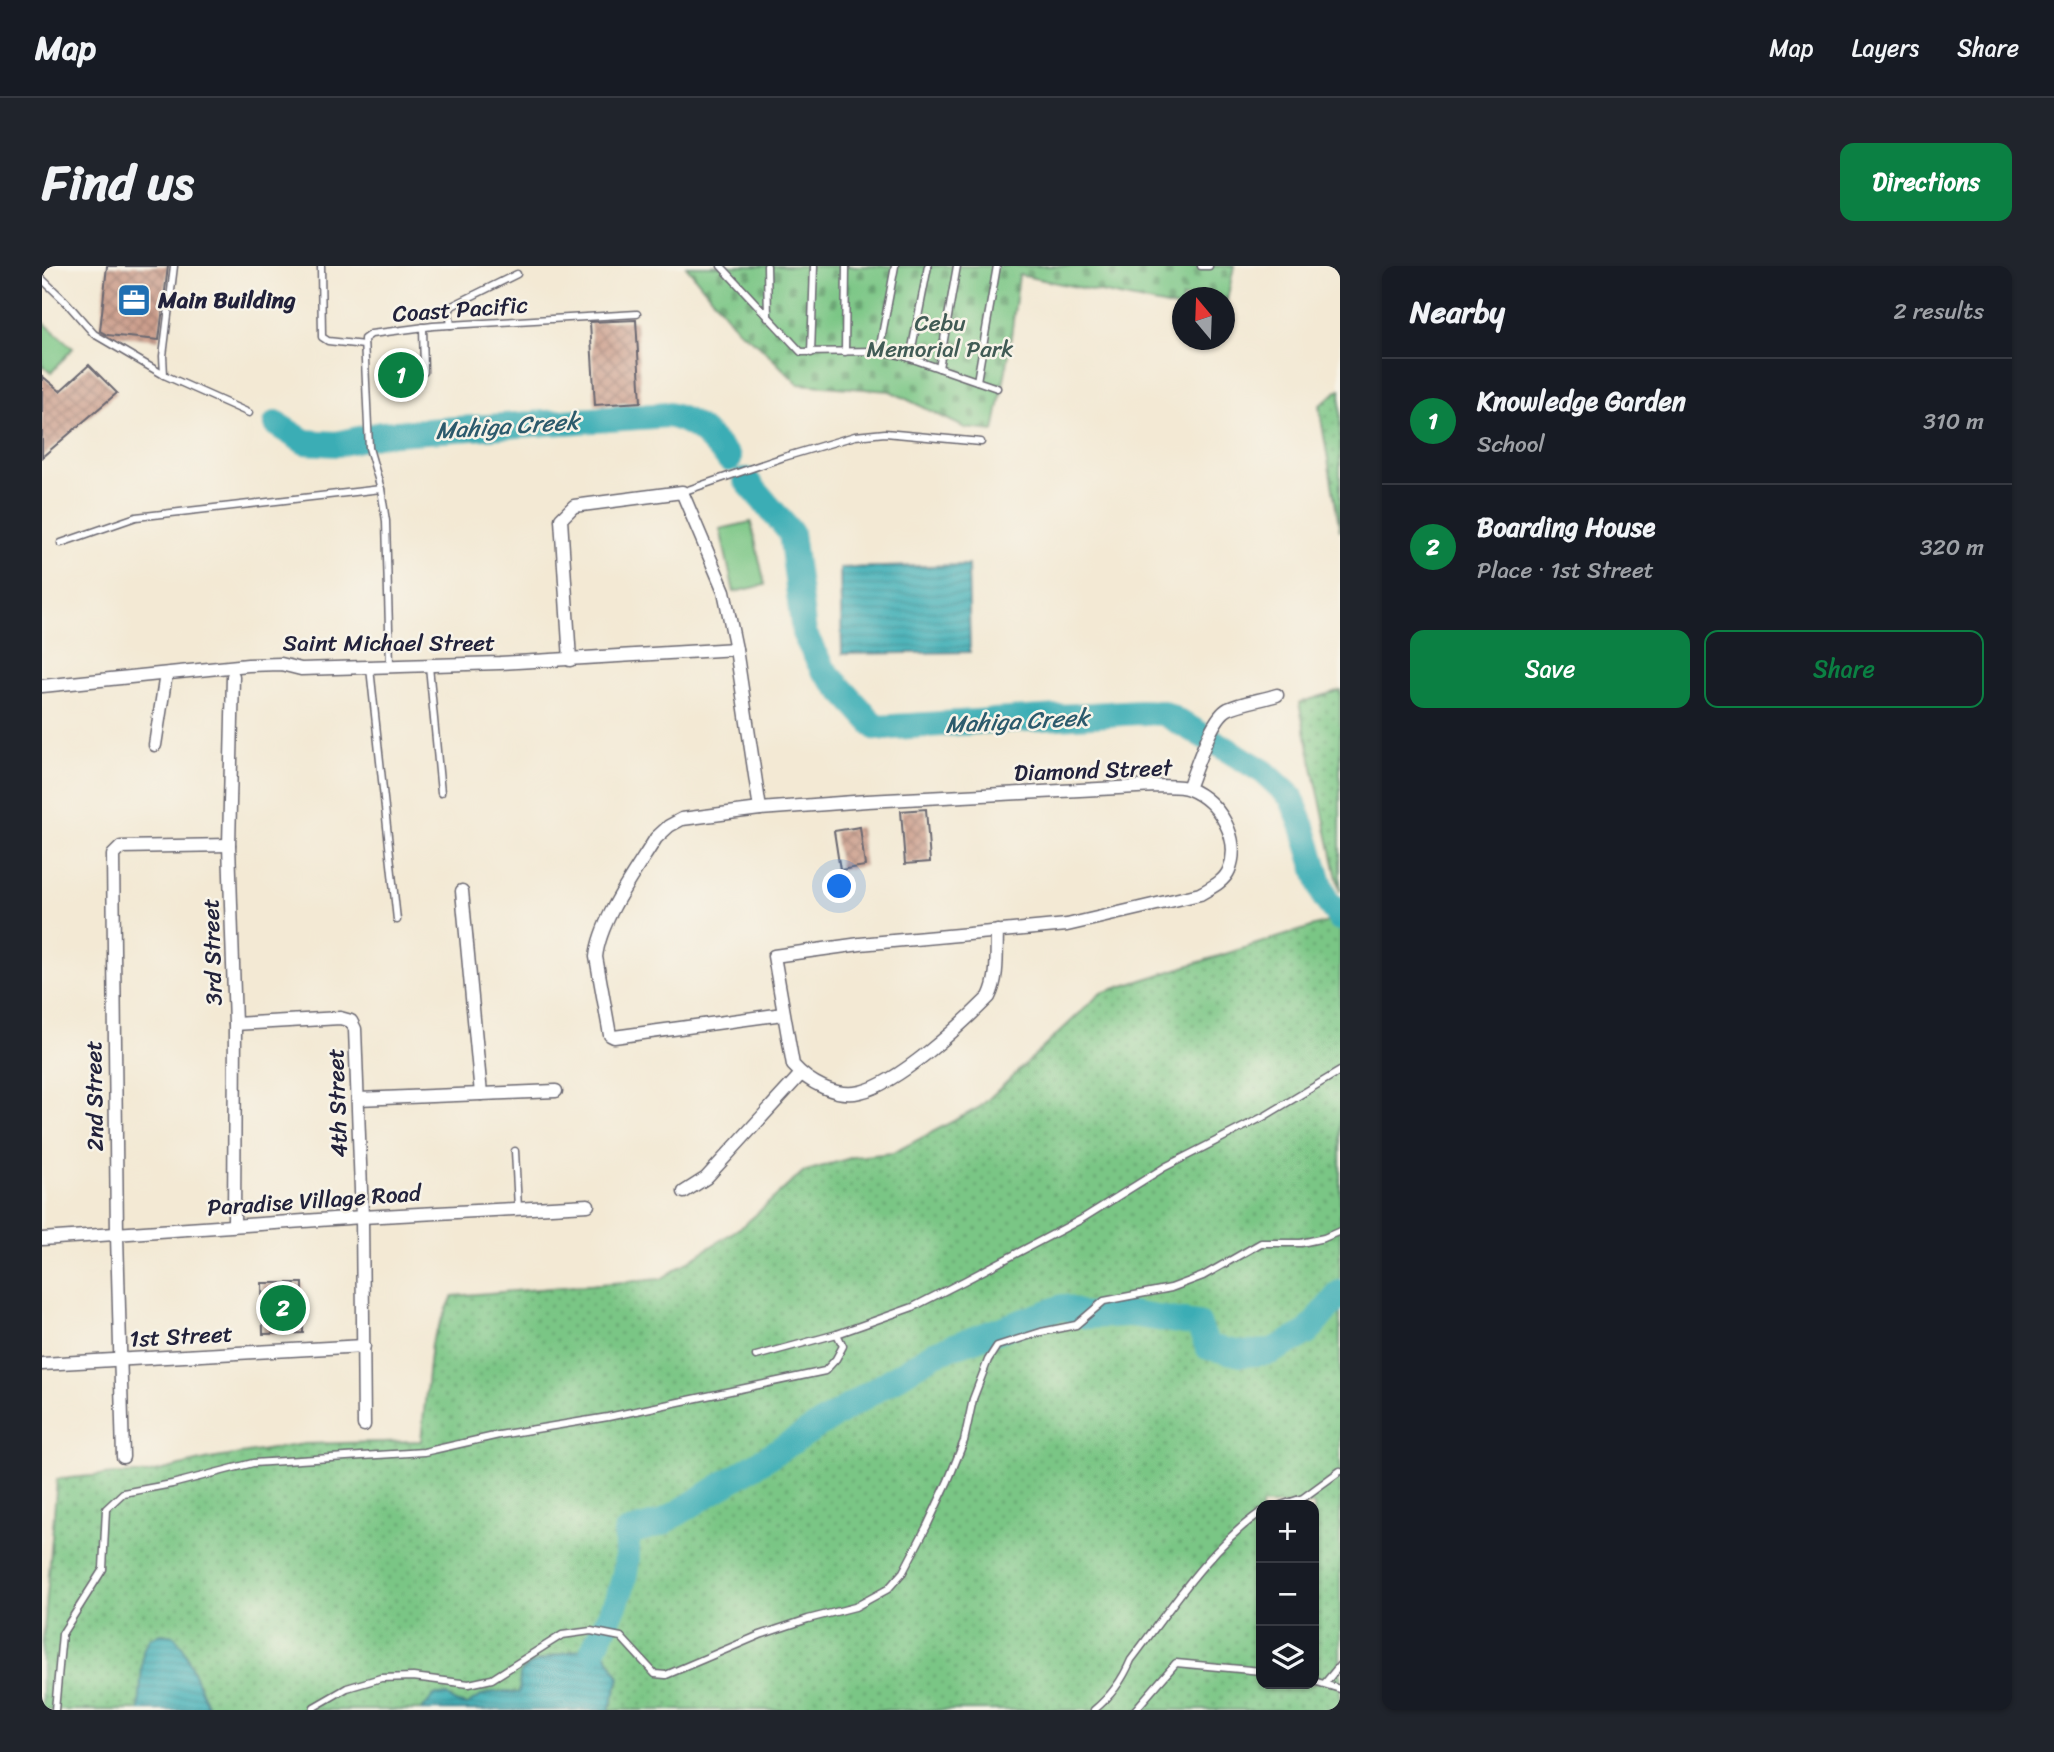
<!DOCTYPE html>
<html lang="en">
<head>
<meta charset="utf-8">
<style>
  body { margin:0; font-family:Sriracha,sans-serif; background:#20242c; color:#f1f3f6 }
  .controls { position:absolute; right:21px; bottom:21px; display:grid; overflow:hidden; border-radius:14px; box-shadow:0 2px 5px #0004 }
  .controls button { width:63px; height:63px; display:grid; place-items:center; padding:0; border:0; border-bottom:2px solid #363941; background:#171b24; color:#f1f3f6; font:35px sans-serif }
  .compass { position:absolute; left:1130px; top:21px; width:63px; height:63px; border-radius:50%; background:#171b24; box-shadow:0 2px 5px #0004; rotate:341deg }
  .you { position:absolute; left:798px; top:621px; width:24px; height:24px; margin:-18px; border:5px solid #fff; border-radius:50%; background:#1a73e8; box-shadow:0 0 0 10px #1a73e833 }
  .badge { display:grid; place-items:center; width:46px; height:46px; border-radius:50%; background:#0b8043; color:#fff; font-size:23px; font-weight:700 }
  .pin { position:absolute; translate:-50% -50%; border:4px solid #fff; box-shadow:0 2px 7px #0006 }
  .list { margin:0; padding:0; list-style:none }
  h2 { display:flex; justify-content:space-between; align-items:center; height:91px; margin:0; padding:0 28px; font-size:30px }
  h2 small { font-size:23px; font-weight:400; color:#9ea1a6 }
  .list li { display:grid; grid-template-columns:46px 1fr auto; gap:21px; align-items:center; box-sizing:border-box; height:126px; padding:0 28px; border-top:2px solid #363941 }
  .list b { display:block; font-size:26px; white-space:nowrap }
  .list p { margin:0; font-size:23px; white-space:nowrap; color:#9ea1a6 }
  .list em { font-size:23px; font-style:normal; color:#9ea1a6 }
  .actions { display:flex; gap:14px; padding:21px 28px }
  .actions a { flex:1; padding:16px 0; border:2px solid #0b8043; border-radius:14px; text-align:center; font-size:24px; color:#0b8043 }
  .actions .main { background:#0b8043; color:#fff }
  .icon { flex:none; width:38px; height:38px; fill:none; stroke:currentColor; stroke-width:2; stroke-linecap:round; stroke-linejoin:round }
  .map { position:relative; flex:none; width:1298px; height:1444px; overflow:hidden; border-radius:14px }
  header { display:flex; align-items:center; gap:42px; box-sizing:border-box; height:98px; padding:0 35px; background:#171b24; border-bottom:2px solid #363941 }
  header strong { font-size:33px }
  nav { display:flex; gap:38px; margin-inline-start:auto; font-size:24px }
  .intro { display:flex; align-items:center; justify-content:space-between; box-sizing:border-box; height:168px; padding:0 42px }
  h1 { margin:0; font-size:49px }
  .button { padding:18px 32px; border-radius:14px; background:#0b8043; color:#fff; font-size:24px; font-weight:700 }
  main { display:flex; gap:42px; padding:0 42px }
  aside { flex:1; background:#171b24; border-radius:14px; box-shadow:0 2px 5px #0004 }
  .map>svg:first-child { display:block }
  .grass { fill:url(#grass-dots); stroke:#4e7460; stroke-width:2; fill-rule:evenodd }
  .cemetery { fill:url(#cemetery-stones); stroke:#4e7460; stroke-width:2 }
  .garden { fill:#7ac685; stroke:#4e7460; stroke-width:2 }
  .water { fill:url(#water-rules); stroke:#2e6878; stroke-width:2 }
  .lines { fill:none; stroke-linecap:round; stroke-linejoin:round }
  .river { stroke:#3badb5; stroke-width:26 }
  .building { fill:url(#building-cross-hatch) }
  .lane-casing { stroke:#6b6871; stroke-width:9 }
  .street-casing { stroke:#6b6871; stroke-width:15 }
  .lane { stroke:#fff; stroke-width:6 }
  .street { stroke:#fff; stroke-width:12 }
  .labels { text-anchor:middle; stroke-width:5; stroke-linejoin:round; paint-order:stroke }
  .poi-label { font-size:23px; font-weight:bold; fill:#22223b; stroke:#f7f3e8; text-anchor:start }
  .street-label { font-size:23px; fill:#22223b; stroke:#f7f3e8 }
  .park-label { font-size:23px; fill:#415b55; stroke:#f7f3e8 }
  .water-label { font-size:24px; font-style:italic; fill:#2c5a6c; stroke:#f7f3e8 }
</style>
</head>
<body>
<header>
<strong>Map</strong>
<nav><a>Map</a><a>Layers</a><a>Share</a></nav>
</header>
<div class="intro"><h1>Find us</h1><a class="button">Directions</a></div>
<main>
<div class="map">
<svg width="1298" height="1444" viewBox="0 0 1298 1444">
  <defs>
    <pattern id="grass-dots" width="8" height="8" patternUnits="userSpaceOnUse" patternTransform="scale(1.75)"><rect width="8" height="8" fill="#7ac685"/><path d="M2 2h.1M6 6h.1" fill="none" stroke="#64a06e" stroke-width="1.8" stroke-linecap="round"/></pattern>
    <pattern id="cemetery-stones" width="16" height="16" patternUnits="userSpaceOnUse" patternTransform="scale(1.75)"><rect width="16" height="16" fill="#7ac685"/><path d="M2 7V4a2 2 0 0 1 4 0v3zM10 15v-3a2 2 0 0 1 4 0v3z" fill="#64a06e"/></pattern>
    <pattern id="water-rules" width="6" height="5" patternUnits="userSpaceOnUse" patternTransform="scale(1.75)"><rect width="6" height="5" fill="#3badb5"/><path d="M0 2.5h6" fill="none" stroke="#318c94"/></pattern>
    <pattern id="building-cross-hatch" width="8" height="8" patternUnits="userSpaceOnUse" patternTransform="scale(1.75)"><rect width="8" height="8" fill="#cb9c8a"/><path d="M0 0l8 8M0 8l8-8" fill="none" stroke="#a47f72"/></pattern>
  </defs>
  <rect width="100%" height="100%" fill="#f7f3e8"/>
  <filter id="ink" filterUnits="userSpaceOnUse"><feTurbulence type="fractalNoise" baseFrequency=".0143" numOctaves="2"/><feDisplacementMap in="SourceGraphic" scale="14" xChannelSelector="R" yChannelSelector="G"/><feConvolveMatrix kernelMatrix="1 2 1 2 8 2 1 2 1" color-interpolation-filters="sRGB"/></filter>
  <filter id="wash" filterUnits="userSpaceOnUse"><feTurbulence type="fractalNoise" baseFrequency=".00686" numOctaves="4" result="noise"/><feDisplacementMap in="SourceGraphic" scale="28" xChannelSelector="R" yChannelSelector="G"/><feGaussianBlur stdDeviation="1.57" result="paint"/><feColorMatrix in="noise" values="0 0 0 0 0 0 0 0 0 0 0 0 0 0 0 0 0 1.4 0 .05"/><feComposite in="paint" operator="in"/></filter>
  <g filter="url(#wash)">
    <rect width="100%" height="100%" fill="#f3e9d4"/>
    <g class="grass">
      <path d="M1298,123V265L1277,140Z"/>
      <path d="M1298,424V626L1257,437Z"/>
      <path d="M1298,652V1444H0V1388L15,1213L73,1208H104L168,1193L261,1178L379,1175L389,1077L411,1030L619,1013L702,959L761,906L812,891L851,887L938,841L1059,727ZM1219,1239H1272V1418H1219Z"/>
    </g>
    <path class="cemetery" d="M644,0H1192L1183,44L1182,32H1140V43L977,9L966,93L952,165L923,162L848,125L756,118L717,79L697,65Z"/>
    <g class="garden">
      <path d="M0,55L31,82L9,107L0,99Z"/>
      <path d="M709,256L723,319L692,326L678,263Z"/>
    </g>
    <g class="water">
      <path d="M926,299L928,386L800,388L798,302Z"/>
      <path d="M119,1368L132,1370L141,1381L167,1444H97L101,1384L108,1372Z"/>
      <path d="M542,1382L563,1386L578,1412L567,1444H380L392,1429H405L413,1436L425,1439C446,1424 452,1425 477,1427C478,1422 477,1414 478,1409C482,1395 529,1386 542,1382Z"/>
    </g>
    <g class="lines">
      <g class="river">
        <path d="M234,158L263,176L295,178L339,168L626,149C656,156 667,171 687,193"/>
        <path d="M704,214L749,267L762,367L780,402L835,462L1098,446L1121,447L1176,478L1222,506L1249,531L1261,561L1283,632L1298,652"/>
        <path d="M551,1384C571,1342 590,1315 584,1267L620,1257L893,1087L1021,1041L1044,1050L1088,1048L1156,1058L1166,1081L1200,1088L1228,1086L1265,1067L1298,1027"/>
      </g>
    </g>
    <g id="blocks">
      <g class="building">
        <path d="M65,0H126L117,74L65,69L58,65Z"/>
        <path d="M594,54L599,136L553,139L548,56Z"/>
        <path d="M47,99L75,127L0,191V110L18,125Z"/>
        <path d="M884,543L888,596L863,598L859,545Z"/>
        <path d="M818,561L823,600L798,604L792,565Z"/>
        <path d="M220,1017H261V1067L221,1068Z"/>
      </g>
    </g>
  </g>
  <g filter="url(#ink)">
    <use href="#blocks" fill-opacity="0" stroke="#6b6871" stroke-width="2"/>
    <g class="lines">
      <g class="lane-casing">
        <g id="lane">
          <path d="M279,0L280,71L286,75L322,79"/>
          <path d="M679,0L759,86L837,85L862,90L955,122"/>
          <path d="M725,0L726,52"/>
          <path d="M1159,0H1167"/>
          <path d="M0,13L24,36L52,68L122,109L121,90L132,0"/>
          <path d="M409,59L407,46L410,40L475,8"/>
          <path d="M381,61L382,106"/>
          <path d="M837,85L853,0"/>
          <path d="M803,86L804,0"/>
          <path d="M769,87L772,0"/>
          <path d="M868,92L886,0"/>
          <path d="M897,102L915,0"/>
          <path d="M122,109L207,147"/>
          <path d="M935,115L955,0"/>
          <path d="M640,226L742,191L813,170L843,167L939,176"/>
          <path d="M19,277L94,251L339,223"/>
          <path d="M348,399L344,255L339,223L327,182L322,73L329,68L391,60L595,48"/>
          <path d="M387,400L399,527"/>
          <path d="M328,402L355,654"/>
          <path d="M473,885L476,942"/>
          <path d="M714,1090L795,1068"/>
          <path d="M1239,1239L1261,1232L1298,1205"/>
          <path d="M1272,1415L1298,1423"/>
          <path d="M1283,1417L1298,1399"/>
          <path d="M13,1444L20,1368L61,1303L64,1243L81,1227L130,1218L211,1197L382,1186L457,1169L566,1151L783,1105L794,1093L801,1080L795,1068L871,1041L922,1015L1038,954L1123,901L1223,850L1298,805"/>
          <path d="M271,1444L272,1441L305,1422L339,1412L371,1411L427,1418L450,1413L520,1369L549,1365L579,1371L613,1408L624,1409L718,1369L766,1353L813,1341L846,1323L861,1306L885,1260L906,1215L922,1175L931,1133L946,1094L955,1080L999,1066L1034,1059L1062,1035L1129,1022L1161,1010L1219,977H1259L1282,972L1298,965"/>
          <path d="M1052,1444C1068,1431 1081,1413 1089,1394C1128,1343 1166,1283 1219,1246"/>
          <path d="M1093,1444L1134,1397L1219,1405"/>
        </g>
      </g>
      <g class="street-casing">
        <g id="street">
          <path d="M528,394L519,253L532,240L640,226L682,325L694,383L718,543"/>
          <path d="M191,410L187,579L193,758L192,959"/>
          <path d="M0,420L206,399L239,398L259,403L458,397L694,383"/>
          <path d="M113,479L124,408"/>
          <path d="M1146,522C1154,503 1169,452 1186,443C1201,436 1220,434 1235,429"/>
          <path d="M420,625L439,828"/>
          <path d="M741,748L572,771L568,769L554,691C558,653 594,605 614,572L627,560L640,553L718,543L825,535L1114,520C1124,521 1138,519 1147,523C1177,535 1200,573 1187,604C1182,616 1168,622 1158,628L1025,659L818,678L732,690L751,799C766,816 794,832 818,826C856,818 919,759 947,731C957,711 954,687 955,665"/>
          <path d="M193,758L298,752L309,755L313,763L320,951L322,1159"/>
          <path d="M316,833L514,825"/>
          <path d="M642,926L664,912L759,808"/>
          <path d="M0,973L320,951L546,939"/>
          <path d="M0,1098L322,1080"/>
          <path d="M81,1191L75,969L71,589L79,581L187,579"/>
        </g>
      </g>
      <use href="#lane" class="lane"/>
      <use href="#street" class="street"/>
    </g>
  </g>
  <defs>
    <g id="office-square" transform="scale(1.75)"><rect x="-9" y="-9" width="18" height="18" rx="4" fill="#1f6fb2" stroke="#f7f3e8"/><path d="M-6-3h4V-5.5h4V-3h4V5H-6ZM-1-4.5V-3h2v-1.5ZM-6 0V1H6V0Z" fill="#fff"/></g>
  </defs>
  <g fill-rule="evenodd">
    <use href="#office-square" x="92" y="34"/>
  </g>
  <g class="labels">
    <g class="poi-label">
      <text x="116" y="42">Main Building</text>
    </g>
    <g class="street-label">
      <text transform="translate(418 43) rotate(-4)" y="8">Coast Pacific</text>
      <text x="347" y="385">Saint Michael Street</text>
      <text transform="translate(1051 504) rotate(-2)" y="8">Diamond Street</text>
      <text transform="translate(170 686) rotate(-92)" y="8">3rd Street</text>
      <text transform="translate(52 830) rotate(-91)" y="8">2nd Street</text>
      <text transform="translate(295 837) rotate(-92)" y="8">4th Street</text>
      <text transform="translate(272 934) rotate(-4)" y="8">Paradise Village Road</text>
      <text transform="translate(139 1070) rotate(-3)" y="8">1st Street</text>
    </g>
    <g class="park-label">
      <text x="898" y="65">Cebu<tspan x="898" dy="26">Memorial Park</tspan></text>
    </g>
    <g class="water-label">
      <text transform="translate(465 160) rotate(-4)" y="8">Mahiga Creek</text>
      <text transform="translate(975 455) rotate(-3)" y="8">Mahiga Creek</text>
    </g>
  </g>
</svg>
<div class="controls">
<button>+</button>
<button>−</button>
<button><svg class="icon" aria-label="layers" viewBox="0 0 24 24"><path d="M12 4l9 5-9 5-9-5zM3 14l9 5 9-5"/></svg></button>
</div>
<svg class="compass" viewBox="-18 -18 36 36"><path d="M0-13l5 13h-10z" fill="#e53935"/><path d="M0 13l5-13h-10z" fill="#9ea1a6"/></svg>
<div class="you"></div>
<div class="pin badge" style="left:359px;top:109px">1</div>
<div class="pin badge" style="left:241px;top:1042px">2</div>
</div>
<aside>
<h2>Nearby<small>2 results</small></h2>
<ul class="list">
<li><span class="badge">1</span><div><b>Knowledge Garden</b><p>School</p></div><em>310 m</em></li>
<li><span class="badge">2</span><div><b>Boarding House</b><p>Place · 1st Street</p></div><em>320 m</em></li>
</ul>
<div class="actions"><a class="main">Save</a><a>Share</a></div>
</aside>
</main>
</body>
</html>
